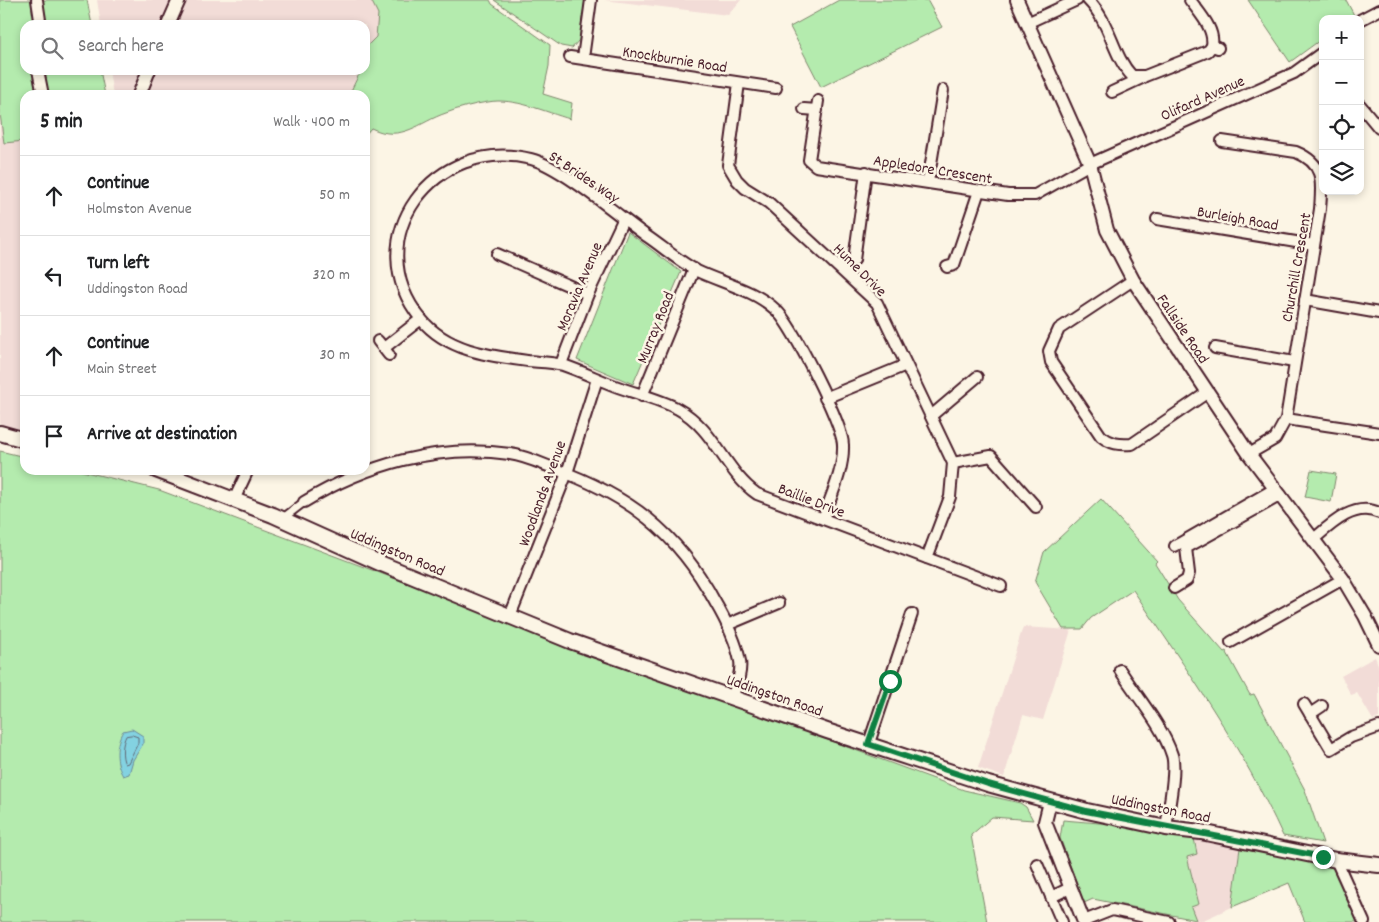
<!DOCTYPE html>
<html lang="en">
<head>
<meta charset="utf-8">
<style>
  body { margin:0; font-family:Dekko,sans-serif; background:#f6f6f6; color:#202124 }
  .controls { position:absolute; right:15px; top:15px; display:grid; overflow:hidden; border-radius:10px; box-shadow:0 2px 8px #0003 }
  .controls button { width:45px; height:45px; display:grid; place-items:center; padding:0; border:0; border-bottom:1px solid #e0e0e0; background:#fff; color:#202124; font:25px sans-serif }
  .stop { position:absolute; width:15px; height:15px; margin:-11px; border:4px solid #0b8043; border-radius:50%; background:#fff }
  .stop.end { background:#0b8043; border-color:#fff; box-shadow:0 1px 5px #0008 }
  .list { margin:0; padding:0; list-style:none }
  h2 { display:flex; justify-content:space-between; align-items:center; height:65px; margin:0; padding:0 20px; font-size:21px }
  h2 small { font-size:16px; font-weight:400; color:#757577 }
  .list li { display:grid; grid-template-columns:32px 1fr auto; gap:15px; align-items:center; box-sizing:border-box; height:80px; padding:0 20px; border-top:1px solid #e0e0e0 }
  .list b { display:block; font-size:19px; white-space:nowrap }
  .list p { margin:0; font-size:16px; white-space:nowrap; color:#757577 }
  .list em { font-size:16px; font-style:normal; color:#757577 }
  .icon { flex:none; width:28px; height:28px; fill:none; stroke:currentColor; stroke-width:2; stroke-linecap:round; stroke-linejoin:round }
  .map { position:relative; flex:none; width:1379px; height:922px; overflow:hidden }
  .search { position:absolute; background:#fff; box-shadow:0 2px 8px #0003; left:20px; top:20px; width:350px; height:55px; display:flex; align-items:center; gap:12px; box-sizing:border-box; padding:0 18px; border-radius:15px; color:#757577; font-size:19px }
  .panel { position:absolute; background:#fff; box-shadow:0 2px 8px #0003; left:20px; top:90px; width:350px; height:385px; border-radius:15px }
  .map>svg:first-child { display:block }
  .built { fill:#f2dcd7 }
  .green { fill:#b4ebae; stroke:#7f856c }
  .water { fill:#83d2e1; stroke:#6c8a98 }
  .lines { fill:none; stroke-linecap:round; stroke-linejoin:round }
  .shore { stroke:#616774; stroke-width:1 }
  .pedestrian-casing { stroke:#4a1f2b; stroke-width:11 }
  .minor-casing { stroke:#4a1f2b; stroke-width:14 }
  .tertiary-casing { stroke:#4a1f2b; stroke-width:16 }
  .secondary-casing { stroke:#4a1f2b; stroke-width:18 }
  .pedestrian { stroke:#fcf5e5; stroke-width:7 }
  .minor { stroke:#fcf5e5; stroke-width:10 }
  .tertiary { stroke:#fcf5e5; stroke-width:12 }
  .secondary { stroke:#fcf5e5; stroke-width:14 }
  .route { stroke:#0b8043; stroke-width:6 }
  .labels { text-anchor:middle; stroke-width:5; stroke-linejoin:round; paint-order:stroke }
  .street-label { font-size:16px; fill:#4a1f2b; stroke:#fcf5e5 }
</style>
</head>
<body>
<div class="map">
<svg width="1379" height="922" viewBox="0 0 1379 922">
  <rect width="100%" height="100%" fill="#fcf5e5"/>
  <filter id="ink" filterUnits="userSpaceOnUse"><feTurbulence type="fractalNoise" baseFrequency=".02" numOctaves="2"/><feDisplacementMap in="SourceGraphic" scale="10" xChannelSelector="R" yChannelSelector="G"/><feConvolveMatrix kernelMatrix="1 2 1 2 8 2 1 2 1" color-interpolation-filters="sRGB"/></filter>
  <g filter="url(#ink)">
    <g class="built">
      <path d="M97,0H371L378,14L379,25L376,37L365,48V25H101Z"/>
      <path d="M604,0H741L728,15Z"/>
      <path d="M109,70H360L349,95H113Z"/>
      <path d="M0,114L4,143L25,141V432L0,425Z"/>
      <path d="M1023,627L1071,630L1043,720L1023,715L1004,777L978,768Z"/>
      <path d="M1375,657L1379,667V718L1373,720L1357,693L1351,695L1341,676Z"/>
      <path d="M1194,838L1240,848L1232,907L1201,921L1196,920L1191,907L1199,903L1187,857L1197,848Z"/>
    </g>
    <g class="green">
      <path d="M0,0H87L92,25H25V70H100L105,95H25V141L4,143L0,114Z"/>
      <path d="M371,0H490L492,4L550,45L549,66L543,94L572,103L570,119C545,112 514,97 488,102C474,104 459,108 446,113C419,122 402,143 371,128L365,135V95H349L361,70H365V48L376,37L378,14Z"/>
      <path d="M494,0H585L579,40L572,48L561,46Z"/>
      <path d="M839,0H927L942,27L821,87L790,27Z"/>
      <path d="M1248,0H1346L1354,15L1349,19H1323V38L1290,62Z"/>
      <path d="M628,232L681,272L633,384L577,360Z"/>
      <path d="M0,451L25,457V470H78L159,490L670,682L964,790L1020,803L1026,807L1033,820L992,817L971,835L987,922H0Z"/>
      <path d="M1311,470L1336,474L1331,502L1305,497Z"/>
      <path d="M1101,499L1157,561L1155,563L1178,600L1224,652L1226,651L1250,695L1254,694L1305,790L1323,843L1283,836C1243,748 1187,670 1133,590L1091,618L1082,629H1063L1035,582L1044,552Z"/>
      <path d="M1063,820L1111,824L1194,838L1197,854L1187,857L1199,904L1191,907L1196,920L1093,899L1084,903L1060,838Z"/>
      <path d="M1240,848L1332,865L1358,922H1305L1289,883L1232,907Z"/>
    </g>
    <path class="water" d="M132,729L143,736V744L133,760L129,774L123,776C115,763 115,744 123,731Z"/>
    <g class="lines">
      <path class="shore" d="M132,735L138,737V743L128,763L125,764C121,757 122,743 126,736Z"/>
      <g class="pedestrian-casing">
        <path id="pedestrian" d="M282,519L304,502"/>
      </g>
      <g class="minor-casing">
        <g id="minor">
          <path d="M37,0L40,20L38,25"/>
          <path d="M1088,0C1111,23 1112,55 1132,76H1145L1208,51L1212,46L1218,48"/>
          <path d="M1190,0C1200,14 1215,29 1212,46"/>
          <path d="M1360,20L1379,10"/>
          <path d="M1027,23L1077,0"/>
          <path d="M570,57L776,88"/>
          <path d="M583,58L591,0"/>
          <path d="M38,70L43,95"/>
          <path d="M739,83L728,165L737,180L745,188L769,203L877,303L953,463L950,497L927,558"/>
          <path d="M1112,92L1142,78"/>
          <path d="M818,101L809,160L816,166L1008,195H1035L1090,164L1294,73L1323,52"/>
          <path d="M1360,105L1379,128"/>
          <path d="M804,109L817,110"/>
          <path d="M1222,141L1296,152C1325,164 1322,182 1320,209L1286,419L1275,439L1249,454"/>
          <path d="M928,182L943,90"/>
          <path d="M1157,219L1314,245"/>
          <path d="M497,254L588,294"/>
          <path d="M854,260L866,172"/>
          <path d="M947,267L954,265L979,191"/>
          <path d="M1133,280L1059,329L1049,351L1051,362L1101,436C1111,444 1119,445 1132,444L1208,392"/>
          <path d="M1305,300L1379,313"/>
          <path d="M378,341L389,355"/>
          <path d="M384,348L421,319"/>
          <path d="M1215,348L1294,362"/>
          <path d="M561,364L588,294L623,220"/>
          <path d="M642,396L694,269"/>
          <path d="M825,398L906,365"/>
          <path d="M931,416L977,377"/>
          <path d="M1286,419L1379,433"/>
          <path d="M953,463L991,456L1036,507"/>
          <path d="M234,500L248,470"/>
          <path d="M304,502C365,465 439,443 510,454C525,456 540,463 553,468C628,495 677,531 715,602C725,619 736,641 740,661C742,673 736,687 732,698"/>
          <path d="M823,519C831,496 844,470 843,445C843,425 792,324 776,310C755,290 722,283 697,271C680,262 664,248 648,237C620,217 562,167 531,159C435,135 356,239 421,319C447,351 490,356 528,361C539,362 552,362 563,365C581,371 599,380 618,387C637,394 660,399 678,409C715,429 725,472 757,494L1001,586"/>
          <path d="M1314,539C1331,524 1355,501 1379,513"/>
          <path d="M1175,546L1276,488"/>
          <path d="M1174,588L1187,580L1189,573L1186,548L1281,495"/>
          <path d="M510,616L567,473L597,379"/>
          <path d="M727,625L779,603"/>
          <path d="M1231,642L1343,579"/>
          <path d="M1120,670C1136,695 1163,727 1172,755C1177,770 1168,811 1166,828"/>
          <path d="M1304,704L1331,749L1351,737L1379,727"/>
          <path d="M1310,714L1322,706"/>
          <path d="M869,743L912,614"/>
          <path d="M1336,860L1364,922"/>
          <path d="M1037,864L1062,922"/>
          <path d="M1051,897L1070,888"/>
          <path d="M1084,921L1112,910L1169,922"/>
        </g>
      </g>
      <g class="tertiary-casing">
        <g id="tertiary">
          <path d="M1017,0L1090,164L1107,230L1133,280L1249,454L1343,579L1365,616L1379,645"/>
          <path d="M168,25L179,0"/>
          <path d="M139,95L149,70"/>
          <path d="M1050,802L1045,822L1084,922"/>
        </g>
      </g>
      <g class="secondary-casing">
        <g id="secondary">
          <path d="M0,433L25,440"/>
          <path d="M156,470L273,515L382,564L570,641L827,731L988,784L1087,811L1166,828L1201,832L1336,860L1379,865"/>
        </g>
      </g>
      <use href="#pedestrian" class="pedestrian"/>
      <use href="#minor" class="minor"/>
      <use href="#tertiary" class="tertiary"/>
      <use href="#secondary" class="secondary"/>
    </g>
  </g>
  <g class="lines" filter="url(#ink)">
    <path class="route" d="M890,681L868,744L988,784L1086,811L1323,857"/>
  </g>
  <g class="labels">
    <g class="street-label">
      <text transform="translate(675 58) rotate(9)" y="6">Knockburnie Road</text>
      <text transform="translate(1202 97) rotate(-24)" y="6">Olifard Avenue</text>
      <text transform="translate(933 168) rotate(9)" y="6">Appledore Crescent</text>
      <text transform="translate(585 176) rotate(34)" y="6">St Brides Way</text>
      <text transform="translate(1238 217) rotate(10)" y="6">Burleigh Road</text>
      <text transform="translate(1295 267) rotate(-80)" y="6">Churchill Crescent</text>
      <text transform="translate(861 269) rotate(45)" y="6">Hume Drive</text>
      <text transform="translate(578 286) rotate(-67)" y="6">Moravia Avenue</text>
      <text transform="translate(654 327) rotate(-68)" y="6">Murray Road</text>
      <text transform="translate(1184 328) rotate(56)" y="6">Fallside Road</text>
      <text transform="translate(541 493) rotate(-70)" y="6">Woodlands Avenue</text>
      <text transform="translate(812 499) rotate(21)" y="6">Baillie Drive</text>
      <text transform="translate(398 551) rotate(23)" y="6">Uddingston Road</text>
      <text transform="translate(775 694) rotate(19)" y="6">Uddingston Road</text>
      <text transform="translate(1161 807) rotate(11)" y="6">Uddingston Road</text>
    </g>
  </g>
</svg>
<div class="controls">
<button>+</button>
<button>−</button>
<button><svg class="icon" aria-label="locate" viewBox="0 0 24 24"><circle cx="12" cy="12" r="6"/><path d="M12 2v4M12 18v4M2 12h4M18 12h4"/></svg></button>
<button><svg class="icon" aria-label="layers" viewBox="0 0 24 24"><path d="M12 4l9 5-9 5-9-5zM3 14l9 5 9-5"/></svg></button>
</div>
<div class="stop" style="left:890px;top:681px"></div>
<div class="stop end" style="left:1323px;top:857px"></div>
<div class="search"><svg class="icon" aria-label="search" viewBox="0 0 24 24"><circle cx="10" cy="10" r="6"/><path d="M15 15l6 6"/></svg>Search here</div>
<section class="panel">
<h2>5 min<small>Walk · 400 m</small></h2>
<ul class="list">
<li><svg class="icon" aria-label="ahead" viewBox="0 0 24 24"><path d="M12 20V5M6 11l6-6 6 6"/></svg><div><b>Continue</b><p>Holmston Avenue</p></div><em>50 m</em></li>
<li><svg class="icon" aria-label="left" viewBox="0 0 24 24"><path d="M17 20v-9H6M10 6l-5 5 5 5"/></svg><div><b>Turn left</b><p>Uddingston Road</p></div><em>320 m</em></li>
<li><svg class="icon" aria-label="ahead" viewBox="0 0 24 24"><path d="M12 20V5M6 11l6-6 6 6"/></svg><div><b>Continue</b><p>Main Street</p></div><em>30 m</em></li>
<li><svg class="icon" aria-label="arrive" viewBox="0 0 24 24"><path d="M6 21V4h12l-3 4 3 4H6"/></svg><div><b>Arrive at destination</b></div></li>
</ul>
</section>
</div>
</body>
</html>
